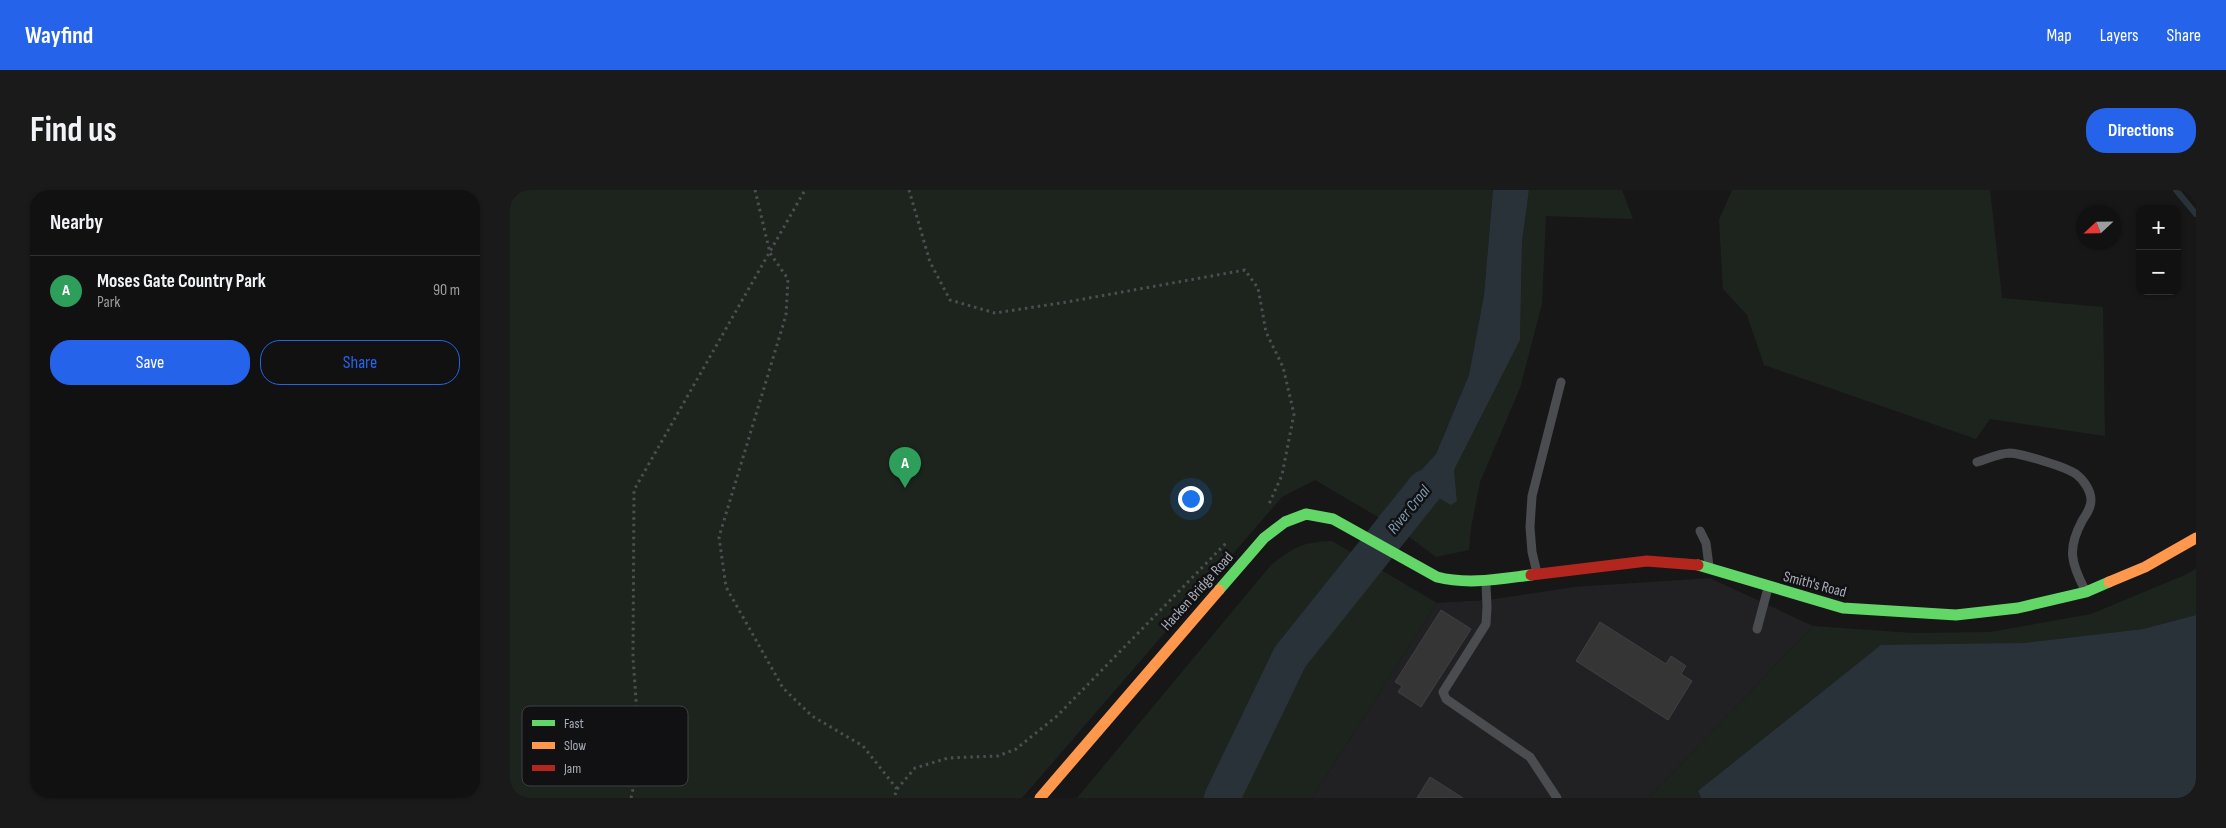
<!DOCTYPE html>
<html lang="en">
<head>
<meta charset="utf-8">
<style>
  body { margin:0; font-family:"Sofia Sans Condensed",sans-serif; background:#1a1a1a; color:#f1f3f6 }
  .controls { position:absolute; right:15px; top:15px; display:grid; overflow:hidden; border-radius:10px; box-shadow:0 1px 4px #0004 }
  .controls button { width:45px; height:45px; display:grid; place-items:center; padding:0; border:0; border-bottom:1px solid #303131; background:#111; color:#f1f3f6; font:25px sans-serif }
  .compass { position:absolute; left:1566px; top:15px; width:45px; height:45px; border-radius:50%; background:#111; box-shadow:0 1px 4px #0004; rotate:248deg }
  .you { position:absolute; left:680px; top:308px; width:18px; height:18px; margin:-12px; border:4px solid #fff; border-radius:50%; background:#1a73e8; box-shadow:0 0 0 8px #1a73e833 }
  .badge { display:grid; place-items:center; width:32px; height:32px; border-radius:50%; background:#2563eb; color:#fff; font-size:16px; font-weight:700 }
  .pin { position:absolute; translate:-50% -41px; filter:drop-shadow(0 1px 2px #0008) }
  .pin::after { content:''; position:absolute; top:26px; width:18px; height:15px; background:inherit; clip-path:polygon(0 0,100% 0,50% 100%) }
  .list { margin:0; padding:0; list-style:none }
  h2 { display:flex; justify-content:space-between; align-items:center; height:65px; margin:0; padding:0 20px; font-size:21px }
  h2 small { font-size:16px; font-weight:400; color:#9c9d9f }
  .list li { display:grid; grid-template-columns:32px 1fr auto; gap:15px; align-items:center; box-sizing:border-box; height:70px; padding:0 20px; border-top:1px solid #303131 }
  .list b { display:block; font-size:19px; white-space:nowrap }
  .list p { margin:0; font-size:16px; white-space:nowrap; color:#9c9d9f }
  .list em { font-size:16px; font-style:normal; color:#9c9d9f }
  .actions { display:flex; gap:10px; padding:15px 20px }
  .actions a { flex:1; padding:11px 0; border:1px solid #2563eb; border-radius:20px; text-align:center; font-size:18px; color:#2563eb }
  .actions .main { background:#2563eb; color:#fff }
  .map { position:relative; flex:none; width:1686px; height:608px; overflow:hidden; border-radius:20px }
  header { display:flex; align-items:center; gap:30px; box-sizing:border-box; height:70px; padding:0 25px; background:#2563eb; color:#fff }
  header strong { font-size:24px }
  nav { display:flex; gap:28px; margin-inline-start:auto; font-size:18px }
  .intro { display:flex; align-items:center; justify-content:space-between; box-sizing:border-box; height:120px; padding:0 30px }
  h1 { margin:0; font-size:35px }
  .button { padding:12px 22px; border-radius:20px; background:#2563eb; color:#fff; font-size:18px; font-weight:700 }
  main { display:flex; gap:30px; padding:0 30px }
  aside { flex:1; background:#111; border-radius:20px; box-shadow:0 1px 4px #0004 }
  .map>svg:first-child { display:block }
  .built { fill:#212123 }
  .green { fill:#1d241e }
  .water { fill:#2a3239 }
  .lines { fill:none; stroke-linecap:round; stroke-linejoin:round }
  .stream { stroke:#2a3239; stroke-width:6 }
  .river { stroke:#2a3239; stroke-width:36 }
  .building { fill:#353536; stroke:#3f4043 }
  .path { stroke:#4d4e52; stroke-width:3; stroke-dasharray:2.5 4; stroke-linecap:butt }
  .lane { stroke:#4b4c50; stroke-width:9 }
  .fast { stroke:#63d668; stroke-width:11 }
  .slow { stroke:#ff974d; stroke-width:11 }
  .jam { stroke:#b3261e; stroke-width:11 }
  .labels { text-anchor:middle; stroke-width:5; stroke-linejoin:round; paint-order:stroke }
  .street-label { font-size:15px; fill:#a8adb8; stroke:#111113 }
  .water-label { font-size:16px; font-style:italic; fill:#7f9bb3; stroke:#111113 }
  .key { fill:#111113; stroke:#3e4045; stroke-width:1 }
  .key-label { font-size:14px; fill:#a8adb8 }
</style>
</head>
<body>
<header>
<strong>Wayfind</strong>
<nav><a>Map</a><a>Layers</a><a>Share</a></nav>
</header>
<div class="intro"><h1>Find us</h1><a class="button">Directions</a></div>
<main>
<aside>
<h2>Nearby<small></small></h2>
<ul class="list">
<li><span class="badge" style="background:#2e9e5b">A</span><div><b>Moses Gate Country Park</b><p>Park</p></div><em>90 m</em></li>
</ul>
<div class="actions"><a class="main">Save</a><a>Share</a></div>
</aside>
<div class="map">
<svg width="1686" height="608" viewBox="0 0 1686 608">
  <rect width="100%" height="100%" fill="#171717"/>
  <path class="built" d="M1200,388L1303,436L1139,608H802L927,413L978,410L1064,397Z"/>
  <g class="green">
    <path d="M0,0H983L974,105L959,185L926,264L868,327L805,290L772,307L512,608H0Z"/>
    <path d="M1019,0H1112L1123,29L1036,26L1032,114L1010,198L970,292L961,338L959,360L926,367L898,346L929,307L947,311L944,280L1010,150L1012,52Z"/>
    <path d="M1222,0H1480L1492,108L1593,117L1595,246L1480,229L1466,249L1254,175L1237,125L1213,99L1209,30Z"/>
    <path d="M822,351L927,413L802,608H567L761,375C784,357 792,352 822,351Z"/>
    <path d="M1686,379V425L1633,439L1513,453L1188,601L1191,608H1139L1303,436L1403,443L1480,442L1581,424L1675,385Z"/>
  </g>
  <g class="water">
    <path d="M983,0H1019L1012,52L1010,150L944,280L947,311L941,315L929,308L897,346L868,327L926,264L959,185L974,105Z"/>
    <path d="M1686,425V608H1191L1188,601L1371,455L1513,453L1633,439Z"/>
  </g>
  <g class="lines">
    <path class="stream" d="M1666,0L1686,24"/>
    <path class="river" d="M712,608L780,467L915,298"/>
  </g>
  <g class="building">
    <path d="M931,420L961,439L911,517L888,502L892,496L885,492Z"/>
    <path d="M1090,432L1156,474L1161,466L1176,476L1171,484L1182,491L1158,530L1066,471Z"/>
    <path d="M920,587L953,608H907Z"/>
  </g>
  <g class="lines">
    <g class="path">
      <path d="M245,0L260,63L278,89L276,125L209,347L216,397L273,498L302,526L353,556L387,599L384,608"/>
      <path d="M399,0L420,72L440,110L485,123L557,112L735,80L748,98L756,142L773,177L784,224L772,285L759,314"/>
      <path d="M387,599L405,578L438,568L488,566L506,559L547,526L718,351"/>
      <path d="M121,608L130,568L123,467L124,300L295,0"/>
    </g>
    <g class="lane">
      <path d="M1467,272C1477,269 1490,263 1500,263C1513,264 1556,277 1566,284C1574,290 1581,301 1581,310C1581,318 1576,325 1572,331C1557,359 1561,373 1575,400"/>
      <path d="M1190,341L1196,353L1199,376"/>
      <path d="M1027,383L1022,362L1020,337L1022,306L1051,192"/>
      <path d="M976,394L977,417L976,434L933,502L936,509L1020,567L1047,608"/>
      <path d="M1247,439L1258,398"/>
    </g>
    <g class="fast">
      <path d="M1188,375L1333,418L1446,425L1508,418L1576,402L1599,392"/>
      <path d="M709,400L754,348L775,332L796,324L823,329L927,387C958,395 989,389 1021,385"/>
    </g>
    <g class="slow">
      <path d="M1599,392L1635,377L1686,348"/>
      <path d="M530,608L709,400"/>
    </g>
    <path class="jam" d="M1021,385L1137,371L1188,375"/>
  </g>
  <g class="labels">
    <g class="street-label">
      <text transform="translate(1305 394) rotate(15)" y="5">Smith's Road</text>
      <text transform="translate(687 401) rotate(-48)" y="5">Hacken Bridge Road</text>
    </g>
    <g class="water-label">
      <text transform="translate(898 319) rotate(-51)" y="6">River Croal</text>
    </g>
  </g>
  <rect x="12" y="516" width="166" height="80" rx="8" class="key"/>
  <rect x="22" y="530" width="23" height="6" fill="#63d668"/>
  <rect x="22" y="552" width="23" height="7" fill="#ff974d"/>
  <rect x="22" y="575" width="23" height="6" fill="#b3261e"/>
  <g class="key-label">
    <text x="54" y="538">Fast</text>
    <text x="54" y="560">Slow</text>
    <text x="54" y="583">Jam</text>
  </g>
</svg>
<div class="controls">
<button>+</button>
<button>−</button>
</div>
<svg class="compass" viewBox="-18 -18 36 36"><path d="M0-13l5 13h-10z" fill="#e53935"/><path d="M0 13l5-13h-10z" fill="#9c9d9f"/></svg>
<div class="you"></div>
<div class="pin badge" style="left:395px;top:298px;background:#2e9e5b">A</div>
</div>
</main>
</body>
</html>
